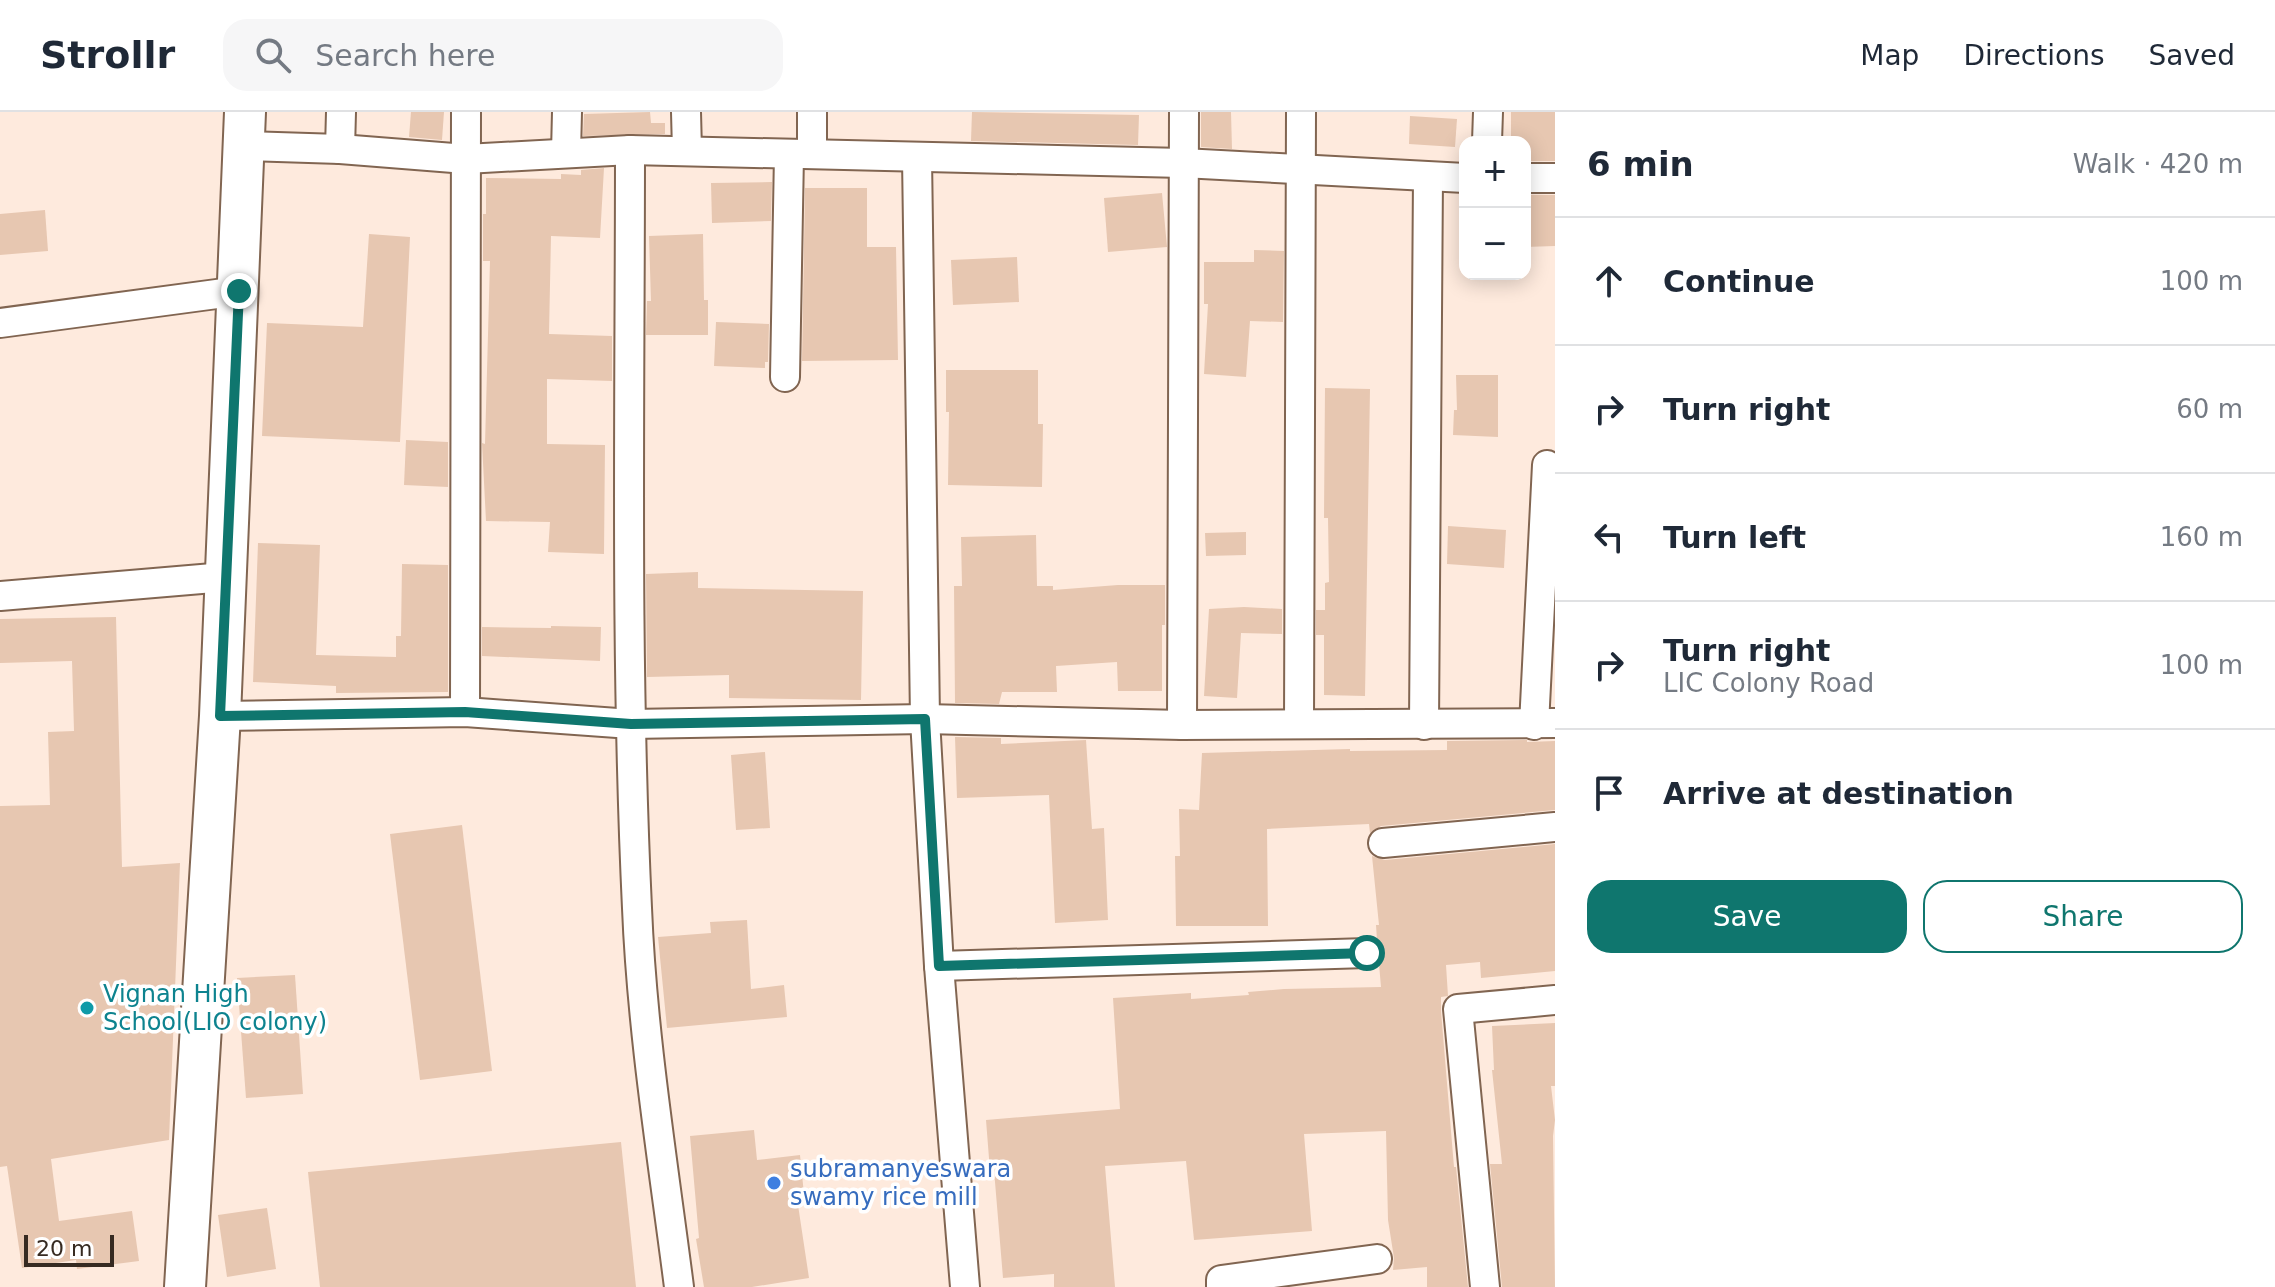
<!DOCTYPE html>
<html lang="en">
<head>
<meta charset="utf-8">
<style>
  body { margin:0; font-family:"DejaVu Sans",sans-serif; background:#f6f6f7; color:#1f2937 }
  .controls { position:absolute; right:24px; top:24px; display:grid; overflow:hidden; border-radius:16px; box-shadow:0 4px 20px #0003 }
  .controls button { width:72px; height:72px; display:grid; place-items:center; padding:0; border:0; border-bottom:2px solid #e0e1e3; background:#fff; color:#1f2937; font:40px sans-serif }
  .scale { position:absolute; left:24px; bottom:20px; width:90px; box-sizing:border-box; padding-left:8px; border:4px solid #362a21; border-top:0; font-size:22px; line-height:28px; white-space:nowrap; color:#362a21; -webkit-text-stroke:6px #fff; paint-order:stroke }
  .stop { position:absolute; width:24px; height:24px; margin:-18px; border:6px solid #0f766e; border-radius:50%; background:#fff }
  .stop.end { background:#0f766e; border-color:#fff; box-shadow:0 2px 8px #0008 }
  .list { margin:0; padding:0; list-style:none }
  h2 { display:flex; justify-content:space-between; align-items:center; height:104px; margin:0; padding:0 32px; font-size:34px }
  h2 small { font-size:26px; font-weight:400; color:#747a83 }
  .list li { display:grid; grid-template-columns:52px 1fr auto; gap:24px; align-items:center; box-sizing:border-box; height:128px; padding:0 32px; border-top:2px solid #e0e1e3 }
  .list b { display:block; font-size:30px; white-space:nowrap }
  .list p { margin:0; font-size:26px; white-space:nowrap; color:#747a83 }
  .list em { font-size:26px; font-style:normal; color:#747a83 }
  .actions { display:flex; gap:16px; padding:24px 32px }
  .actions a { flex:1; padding:18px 0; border:2px solid #0f766e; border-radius:24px; text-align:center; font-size:28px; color:#0f766e }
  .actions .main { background:#0f766e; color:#fff }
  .icon { flex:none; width:44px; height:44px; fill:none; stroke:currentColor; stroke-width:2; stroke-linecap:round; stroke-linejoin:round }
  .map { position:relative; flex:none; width:1555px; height:1175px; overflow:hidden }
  header { display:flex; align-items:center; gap:48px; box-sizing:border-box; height:112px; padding:0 40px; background:#fff; border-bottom:2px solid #e0e1e3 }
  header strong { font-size:38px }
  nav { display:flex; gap:44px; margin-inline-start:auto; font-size:28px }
  .search { width:560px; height:72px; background:#f6f6f7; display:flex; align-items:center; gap:20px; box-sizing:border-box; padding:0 28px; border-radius:24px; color:#747a83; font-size:30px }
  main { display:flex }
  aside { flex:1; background:#fff }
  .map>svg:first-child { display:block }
  .building { fill:#e7c7b1 }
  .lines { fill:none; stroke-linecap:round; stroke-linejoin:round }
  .street-casing { stroke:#816551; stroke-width:32 }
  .secondary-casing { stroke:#816551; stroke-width:44 }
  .street { stroke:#fff; stroke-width:28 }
  .secondary { stroke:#fff; stroke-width:40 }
  .route { stroke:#0f766e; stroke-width:10 }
  .culture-dot { fill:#0f9aa8; stroke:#fff; stroke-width:3 }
  .shop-dot { fill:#3f7fe0; stroke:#fff; stroke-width:3 }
  .labels { text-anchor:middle; stroke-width:7; stroke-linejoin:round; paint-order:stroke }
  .culture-label { font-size:24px; fill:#0d838f; stroke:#fff; text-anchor:start }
  .shop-label { font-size:24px; fill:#366cbe; stroke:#fff; text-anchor:start }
</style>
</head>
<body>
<header>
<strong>Strollr</strong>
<div class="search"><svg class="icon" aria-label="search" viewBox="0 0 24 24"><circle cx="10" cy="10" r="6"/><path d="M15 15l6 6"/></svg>Search here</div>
<nav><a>Map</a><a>Directions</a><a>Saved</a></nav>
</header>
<main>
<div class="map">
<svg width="1555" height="1175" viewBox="0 0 1555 1175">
  <rect width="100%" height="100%" fill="#feeadd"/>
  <g class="building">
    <path d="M411,0H444L442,28L409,25Z"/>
    <path d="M650,0L651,11H665V22L583,24L584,2Z"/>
    <path d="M972,0L1139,3L1138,33L971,29Z"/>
    <path d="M1201,0H1231L1232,37L1201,35Z"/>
    <path d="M1511,0H1555V49H1525V30H1511Z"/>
    <path d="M1410,4L1457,7L1455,35L1409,32Z"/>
    <path d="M604,56L600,126L551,124L549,222L612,224V269L547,267V332L605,333L604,442L548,440L550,410L486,409L482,331L485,332L490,149H483V102H486V66L561,67V62L581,63V58Z"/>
    <path d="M772,70L771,109L712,111L711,71Z"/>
    <path d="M805,76H867V135H896L898,248L802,249Z"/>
    <path d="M1162,81L1167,135L1108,140L1104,86Z"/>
    <path d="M1525,83H1555V134L1525,135Z"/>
    <path d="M45,98L48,139L0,143V102Z"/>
    <path d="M369,122L410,125L400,330L262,324L267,211L363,215Z"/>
    <path d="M703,122L704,188H708V223H646L647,189H651L649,124Z"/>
    <path d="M1254,138L1284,139L1283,210L1250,209L1246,265L1204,262L1208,192H1204V150H1254Z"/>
    <path d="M1017,145L1019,190L953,193L951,148Z"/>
    <path d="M716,210L769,212L768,250H765V256L714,254Z"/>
    <path d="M946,258H1038V312H1043L1042,375L948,373L949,300H946Z"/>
    <path d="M1456,263H1498V325L1453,323L1454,298H1457Z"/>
    <path d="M1325,276L1370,277L1365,584L1324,583V523H1316V498H1325V471L1329,470L1328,406H1324Z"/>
    <path d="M406,328L448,330V375L404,373Z"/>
    <path d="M1448,414L1506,418L1504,456L1447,452Z"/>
    <path d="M1246,420V443L1206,444L1205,421Z"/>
    <path d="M1036,423L1037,474H1053V478L1118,473H1165V513H1162V579H1118L1117,550L1056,554L1057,580H1002L999,592L955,591L954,474H962L961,425Z"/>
    <path d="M258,431L320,433L316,543L396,545V524H401L402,452L448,453V580L336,581V574L253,570Z"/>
    <path d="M698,460V476L863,479L861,588L729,586V563L647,565L646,462Z"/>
    <path d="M1244,495L1282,497V522L1241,521L1237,586L1204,584L1209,497Z"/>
    <path d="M116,505L122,755L180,751L169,1028L51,1047L59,1109L132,1099L139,1149L77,1157L76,1148L22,1156L7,1054L0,1055V694L50,693L48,620L74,619L72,549L0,551V507Z"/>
    <path d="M551,514L601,515L600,549L482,544V515L551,516Z"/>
    <path d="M955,625L1001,626V632L1086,628L1092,717L1104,716L1108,808L1055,811L1049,683L957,686Z"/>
    <path d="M1527,628V630L1555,629V698L1381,714L1370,721L1369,712L1267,717L1268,814H1176L1175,744H1180L1179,697L1199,698L1202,641L1350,637V639L1447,638V629Z"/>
    <path d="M765,640L770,716L736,718L731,643Z"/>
    <path d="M462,713L492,959L420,968L390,722Z"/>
    <path d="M1555,732V859L1481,866L1480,850L1446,853L1448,884L1441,885V899L1454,1055H1456L1468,1175H1427V1155L1393,1158L1394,1146L1388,1108L1386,1019L1304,1022L1312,1119L1194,1128L1186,1049L1105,1054L1115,1175H1054V1162L1003,1166L994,1058L990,1059L986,1008L1120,997L1113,886L1191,881V887L1249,883L1248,880L1284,877L1381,875L1379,852L1384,840L1377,828L1376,813H1379L1372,744L1385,748Z"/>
    <path d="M747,808L751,877L784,873L787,905L667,916L658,825L711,821L710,810Z"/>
    <path d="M295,863L303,982L246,986L237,866Z"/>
    <path d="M1555,911V974H1551L1555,1008L1553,1024L1555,1175H1502L1490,1052H1502L1492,958H1494L1492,914Z"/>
    <path d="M754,1018L757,1048L800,1043L805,1092L798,1093L809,1166L752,1175H704L696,1127L699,1126L690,1024Z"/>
    <path d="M621,1030L636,1175H320L308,1060Z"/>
    <path d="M267,1096L276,1157L227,1165L218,1103Z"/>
  </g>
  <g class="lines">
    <g class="street-casing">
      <g id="street">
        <path d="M686,0L687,39"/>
        <path d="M1487,30L1488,0"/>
        <path d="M244,34L340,37L466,47L630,38L1183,51L1465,66"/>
        <path d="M340,37L341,0"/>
        <path d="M630,38C630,290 625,543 637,796C642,921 663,1050 679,1175"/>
        <path d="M566,41L567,0"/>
        <path d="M812,42V0"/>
        <path d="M917,45L925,607L939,854L965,1175"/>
        <path d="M1525,66H1555"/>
        <path d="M0,211L239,179"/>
        <path d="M785,265L789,42"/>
        <path d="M0,484L225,465"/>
        <path d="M465,600L466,0"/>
        <path d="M220,604L465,600L631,612L925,607L1182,613L1555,611"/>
        <path d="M1299,612L1301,0"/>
        <path d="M1182,613L1184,0"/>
        <path d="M1424,613L1428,65"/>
        <path d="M1534,613L1547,353"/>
        <path d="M1383,731L1555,715"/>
        <path d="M939,854L1367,841"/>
        <path d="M1221,1175V1168L1377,1147"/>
        <path d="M1485,1175L1458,897L1555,888"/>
      </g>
    </g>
    <g class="secondary-casing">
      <path id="secondary" d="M185,1175L220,604L245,0"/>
    </g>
    <use href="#street" class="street"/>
    <use href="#secondary" class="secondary"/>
  </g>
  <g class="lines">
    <path class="route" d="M239,179L220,604L465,600L631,612L925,607L939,854L1367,841"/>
  </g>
  <circle class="culture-dot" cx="87" cy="896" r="8"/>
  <circle class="shop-dot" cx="774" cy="1071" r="8"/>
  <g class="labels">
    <g class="culture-label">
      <text x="103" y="890">Vignan High<tspan x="103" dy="28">School(LIO colony)</tspan></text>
    </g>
    <g class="shop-label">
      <text x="790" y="1065">subramanyeswara<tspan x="790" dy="28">swamy rice mill</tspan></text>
    </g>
  </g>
</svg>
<div class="controls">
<button>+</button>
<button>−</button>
</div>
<div class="scale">20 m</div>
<div class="stop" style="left:1367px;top:841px"></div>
<div class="stop end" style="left:239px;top:179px"></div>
</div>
<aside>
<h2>6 min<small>Walk · 420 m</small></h2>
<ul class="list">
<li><svg class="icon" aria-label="ahead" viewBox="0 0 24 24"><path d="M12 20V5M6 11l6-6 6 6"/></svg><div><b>Continue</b></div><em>100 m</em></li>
<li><svg class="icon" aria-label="right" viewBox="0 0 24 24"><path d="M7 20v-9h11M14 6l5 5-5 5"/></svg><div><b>Turn right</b></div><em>60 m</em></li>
<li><svg class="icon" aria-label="left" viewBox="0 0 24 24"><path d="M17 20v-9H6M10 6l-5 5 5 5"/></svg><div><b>Turn left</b></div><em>160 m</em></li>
<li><svg class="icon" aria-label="right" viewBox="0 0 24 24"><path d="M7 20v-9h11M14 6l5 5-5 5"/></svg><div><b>Turn right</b><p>LIC Colony Road</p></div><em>100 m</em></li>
<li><svg class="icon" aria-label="arrive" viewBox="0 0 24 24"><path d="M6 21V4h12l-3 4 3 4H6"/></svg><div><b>Arrive at destination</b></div></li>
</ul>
<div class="actions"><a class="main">Save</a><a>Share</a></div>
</aside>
</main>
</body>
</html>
